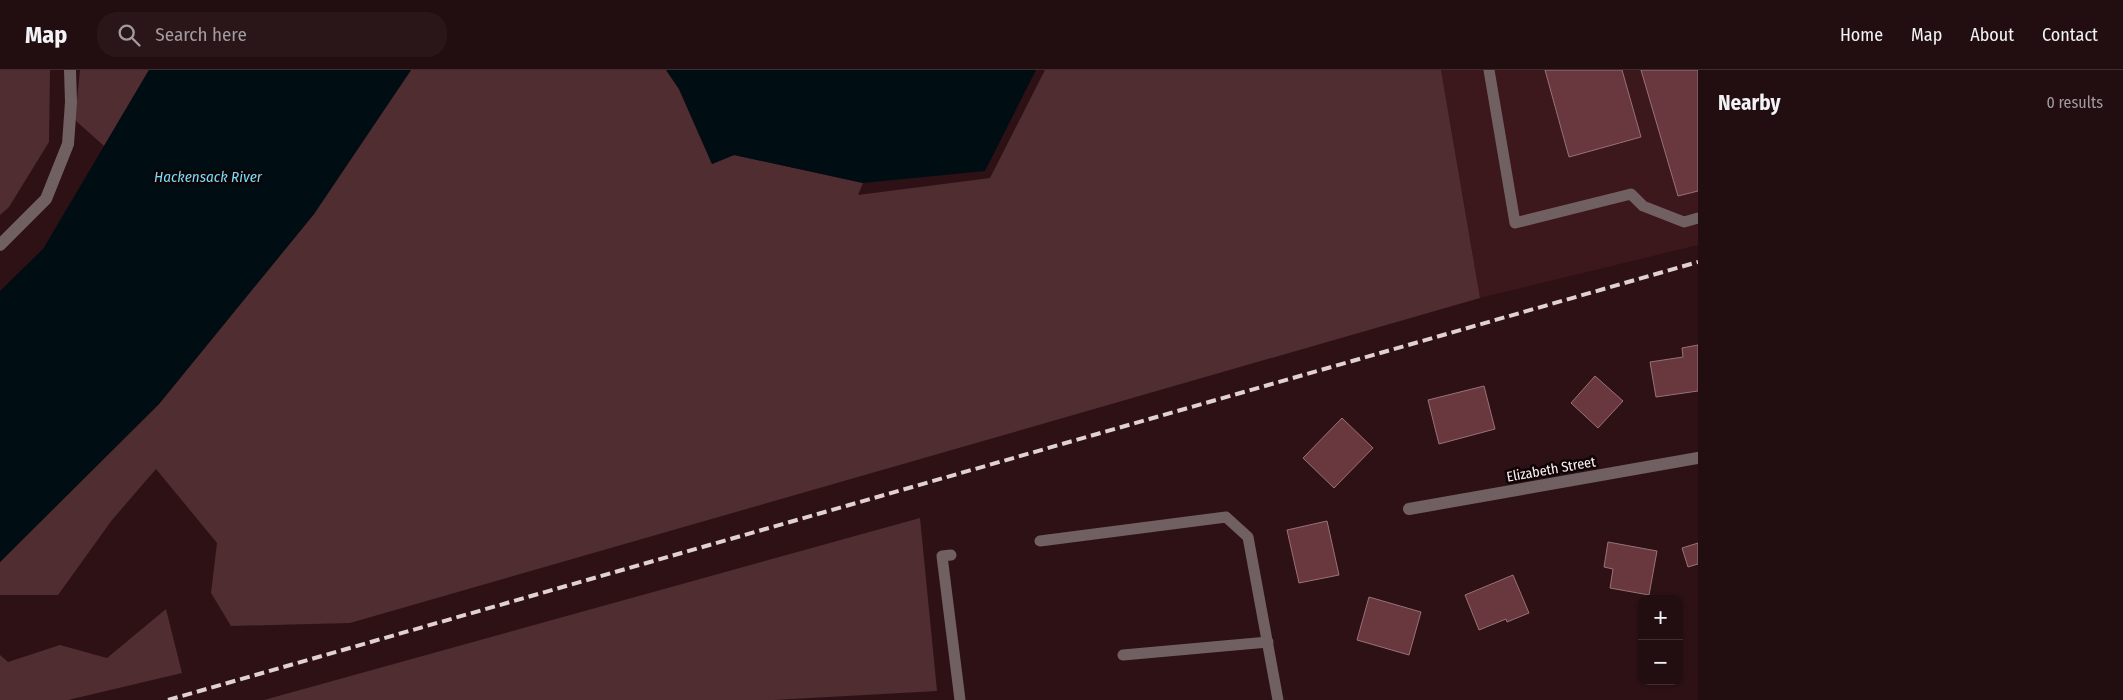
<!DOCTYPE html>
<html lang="en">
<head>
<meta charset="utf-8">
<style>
  body { margin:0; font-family:"Fira Sans Condensed",sans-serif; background:#2a1619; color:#f1f3f6 }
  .controls { position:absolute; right:15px; bottom:15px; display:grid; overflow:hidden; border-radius:10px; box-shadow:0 1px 4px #0004 }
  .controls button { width:45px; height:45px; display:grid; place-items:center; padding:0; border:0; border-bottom:1px solid #3f2d30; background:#220d10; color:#f1f3f6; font:25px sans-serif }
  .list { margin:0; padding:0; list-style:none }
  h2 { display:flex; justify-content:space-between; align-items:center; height:65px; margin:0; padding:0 20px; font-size:21px }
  h2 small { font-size:16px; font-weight:400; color:#a29c9f }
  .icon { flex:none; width:28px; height:28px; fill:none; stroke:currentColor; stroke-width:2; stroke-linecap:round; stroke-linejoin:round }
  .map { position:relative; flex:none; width:1698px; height:630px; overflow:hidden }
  header { display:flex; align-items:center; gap:30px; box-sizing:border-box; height:70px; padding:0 25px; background:#220d10; border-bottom:1px solid #3f2d30 }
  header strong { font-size:24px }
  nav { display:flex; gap:28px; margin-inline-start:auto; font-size:18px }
  .search { width:350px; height:45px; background:#2a1619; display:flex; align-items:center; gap:12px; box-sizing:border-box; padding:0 18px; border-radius:20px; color:#a29c9f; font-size:19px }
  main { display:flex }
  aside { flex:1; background:#220d10 }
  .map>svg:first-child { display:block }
  .built { fill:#3c171c }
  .green { fill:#502d31 }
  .water { fill:#000e13 }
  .building { fill:#69383f; stroke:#987275 }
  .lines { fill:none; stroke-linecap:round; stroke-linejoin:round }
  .service { stroke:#716061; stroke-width:11 }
  .minor { stroke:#716061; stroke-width:12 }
  .rail { stroke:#e0d1d3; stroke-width:4; stroke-dasharray:10 5; stroke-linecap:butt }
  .labels { text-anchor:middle; stroke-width:5; stroke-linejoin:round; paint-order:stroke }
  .street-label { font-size:14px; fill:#fdf0f1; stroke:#0e0405 }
  .water-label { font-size:15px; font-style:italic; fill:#79dbf7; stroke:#0e0405 }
</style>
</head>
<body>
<header>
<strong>Map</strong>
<div class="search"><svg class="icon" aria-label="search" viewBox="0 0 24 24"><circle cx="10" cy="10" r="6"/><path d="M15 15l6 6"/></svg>Search here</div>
<nav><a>Home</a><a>Map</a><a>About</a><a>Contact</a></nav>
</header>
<main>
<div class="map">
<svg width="1698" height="630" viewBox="0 0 1698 630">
  <rect width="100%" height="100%" fill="#2e1115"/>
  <path class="built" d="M1441,0H1698V175L1480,228Z"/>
  <g class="green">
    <path d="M0,0H50L49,72L9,137L0,145Z"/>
    <path d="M80,0H149L104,76L75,50Z"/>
    <path d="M411,0H666L679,19L712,94L734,85L863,113L858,125L990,108L1045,0H1441L1480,228L350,553L231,556L211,523L217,473L156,399L112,450L58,525H0V492L159,334L314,144Z"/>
    <path d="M920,448L937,621L774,630H264Z"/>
    <path d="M166,539L182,603L68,630H0V585L8,592L60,575L107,588Z"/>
  </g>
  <g class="water">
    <path d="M149,0H411L314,144L159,334L0,492V221L43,179Z"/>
    <path d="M666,0H1036L985,101L863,113L734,85L712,94L679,19Z"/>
  </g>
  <g class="building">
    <path d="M1545,0H1622L1641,67L1569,87Z"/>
    <path d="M1641,0H1698V121L1678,126Z"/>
    <path d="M1698,275V321L1656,327L1650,292L1683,287L1682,278Z"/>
    <path d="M1595,306L1623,331L1598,358L1571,333Z"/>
    <path d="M1484,316L1495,359L1439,374L1428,330Z"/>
    <path d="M1342,348L1373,378L1334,418L1303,388Z"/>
    <path d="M1327,451L1339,505L1299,513L1287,460Z"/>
    <path d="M1608,472L1657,481L1649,525L1610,518L1613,499L1604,497Z"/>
    <path d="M1698,473V494L1688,497L1682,478Z"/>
    <path d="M1513,505L1529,543L1507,552L1506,549L1479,560L1465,525Z"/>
    <path d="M1369,527L1421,542L1409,585L1357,570Z"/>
  </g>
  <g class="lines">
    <g class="service">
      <path d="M1489,0L1515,153L1631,124L1643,136L1684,152L1698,148"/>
      <path d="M1040,471L1226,447L1248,467L1278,630"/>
      <path d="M951,485L942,486L960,630"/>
      <path d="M1123,585L1268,572"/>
    </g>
    <g class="minor">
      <path d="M0,175L46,129L68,74L71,32L70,0"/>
      <path d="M1409,439L1698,388"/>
    </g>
    <path class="rail" d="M168,630L1698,192"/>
  </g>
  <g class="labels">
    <g class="street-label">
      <text transform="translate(1551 399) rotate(-10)" y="5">Elizabeth Street</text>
    </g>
    <g class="water-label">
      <text x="208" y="112">Hackensack River</text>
    </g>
  </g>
</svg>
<div class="controls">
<button>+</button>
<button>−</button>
</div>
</div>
<aside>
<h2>Nearby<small>0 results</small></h2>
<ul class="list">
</ul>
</aside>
</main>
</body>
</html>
